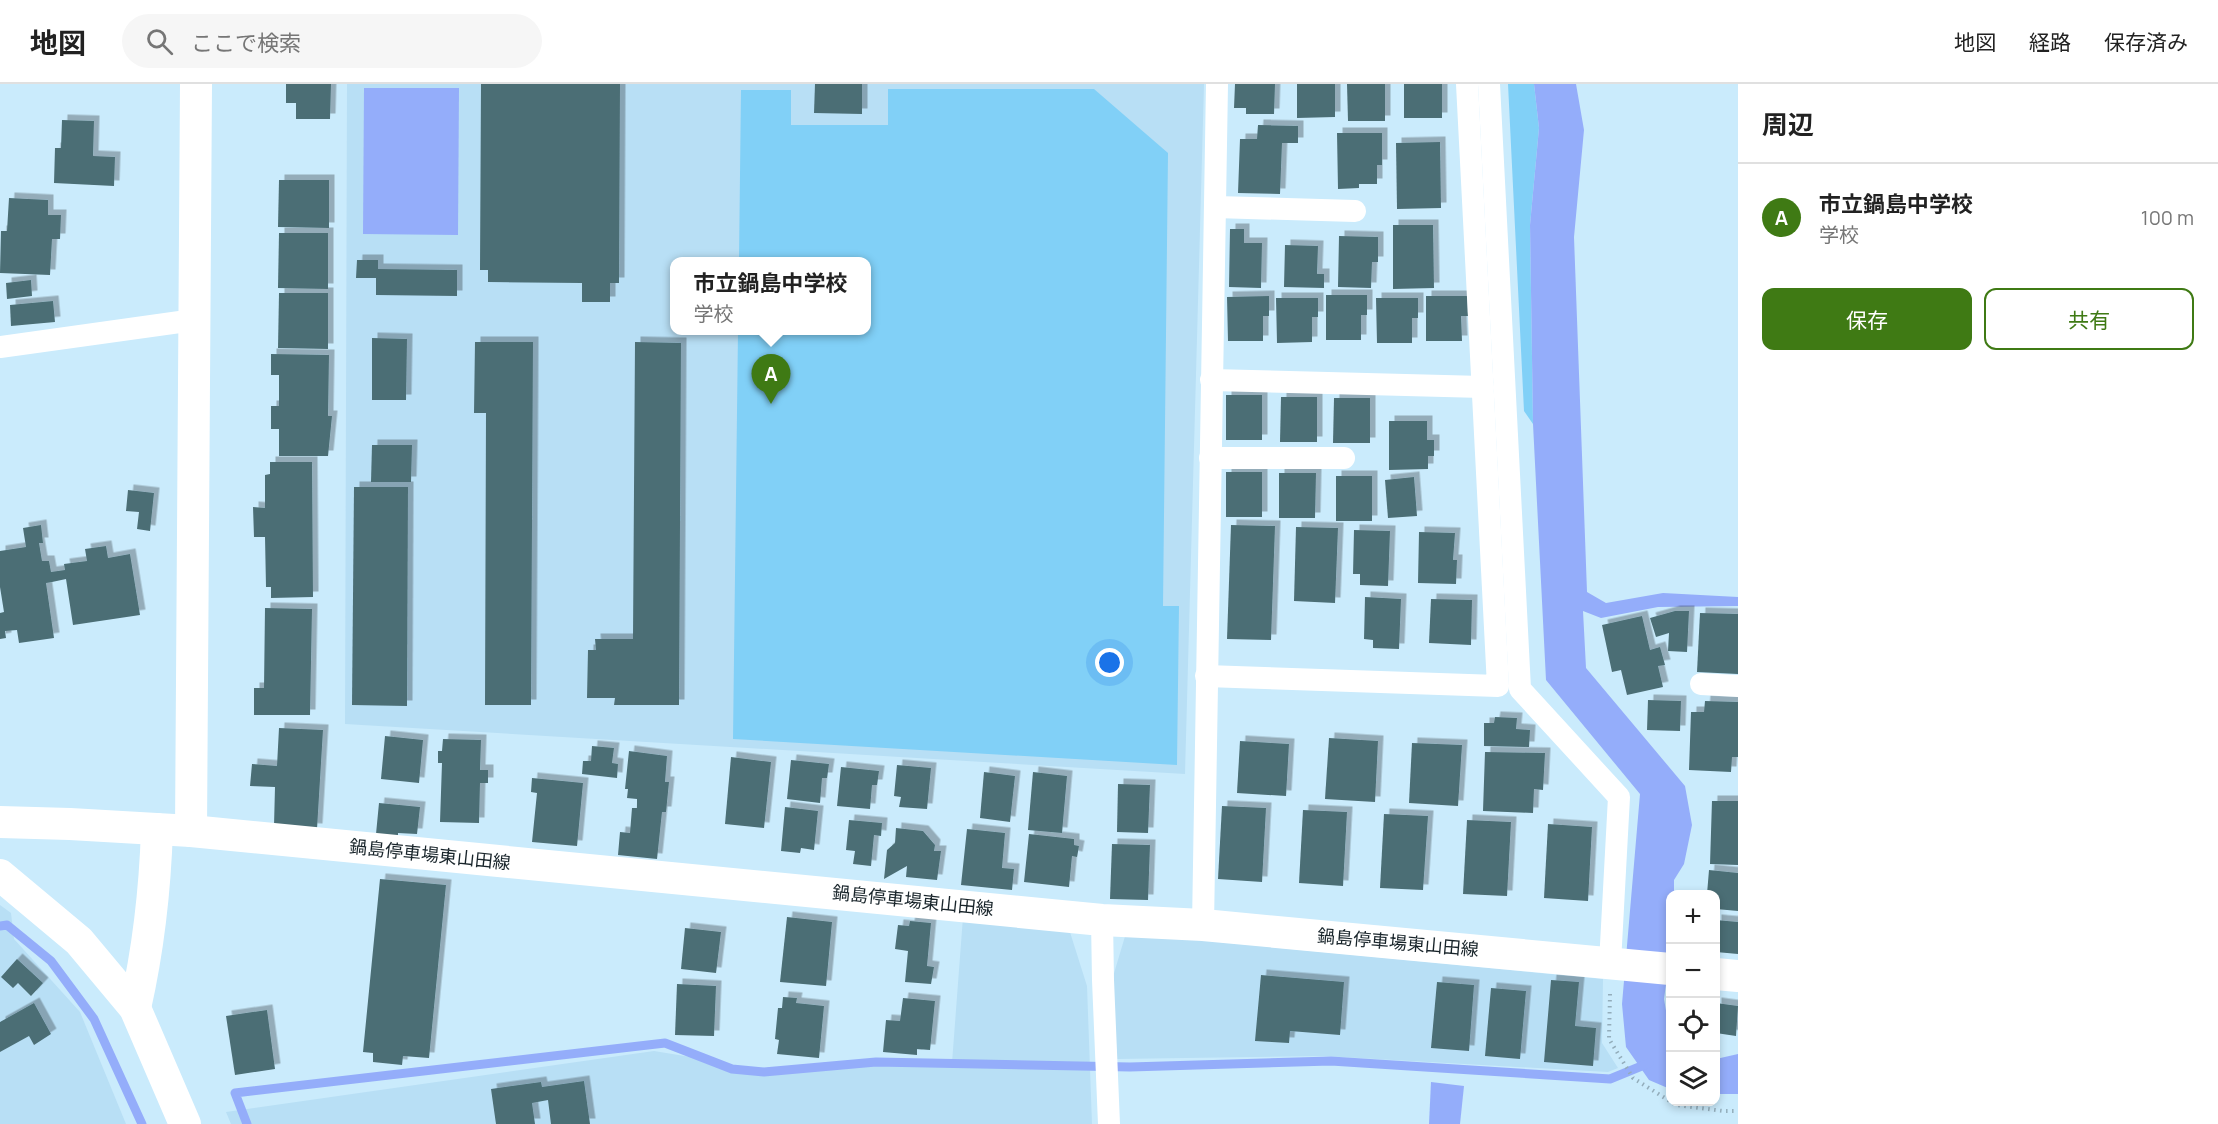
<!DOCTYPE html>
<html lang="ja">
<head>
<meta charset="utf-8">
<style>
  body { margin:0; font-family:Manrope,"Noto Sans JP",sans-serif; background:#f6f6f6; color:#222 }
  .controls { position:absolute; right:18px; bottom:18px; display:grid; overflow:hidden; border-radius:12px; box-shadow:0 3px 9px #0003 }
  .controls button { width:54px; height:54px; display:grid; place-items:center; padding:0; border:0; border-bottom:2px solid #e0e0e0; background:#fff; color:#222; font:30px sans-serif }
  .you { position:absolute; left:1110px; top:579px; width:21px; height:21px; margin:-15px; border:4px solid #fff; border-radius:50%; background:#1a73e8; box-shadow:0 0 0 9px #1a73e833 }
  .badge { display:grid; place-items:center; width:39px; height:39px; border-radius:50%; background:#3f7a14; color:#fff; font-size:20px; font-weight:700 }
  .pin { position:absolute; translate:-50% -50px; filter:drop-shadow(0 2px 3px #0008) }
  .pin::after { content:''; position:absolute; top:32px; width:21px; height:18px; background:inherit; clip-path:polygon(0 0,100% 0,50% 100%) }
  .popup { position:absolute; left:670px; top:173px; width:201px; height:78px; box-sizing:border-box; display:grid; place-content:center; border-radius:12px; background:#fff; filter:drop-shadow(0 2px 4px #0005); font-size:20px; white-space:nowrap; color:#767676 }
  .popup b { font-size:22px; color:#222 }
  .popup::after { content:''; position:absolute; left:50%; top:100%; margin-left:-12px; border:12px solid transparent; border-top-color:#fff }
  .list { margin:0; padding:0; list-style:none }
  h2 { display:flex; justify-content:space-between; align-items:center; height:78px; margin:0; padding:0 24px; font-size:26px }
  h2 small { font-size:20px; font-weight:400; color:#767676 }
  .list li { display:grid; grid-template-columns:39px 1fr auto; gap:18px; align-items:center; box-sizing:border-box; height:108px; padding:0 24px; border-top:2px solid #e0e0e0 }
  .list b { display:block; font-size:22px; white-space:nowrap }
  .list p { margin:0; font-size:20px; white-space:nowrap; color:#767676 }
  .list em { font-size:20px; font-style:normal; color:#767676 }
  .actions { display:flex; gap:12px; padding:18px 24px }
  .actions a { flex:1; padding:14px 0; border:2px solid #3f7a14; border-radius:12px; text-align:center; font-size:21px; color:#3f7a14 }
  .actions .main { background:#3f7a14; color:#fff }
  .icon { flex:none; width:33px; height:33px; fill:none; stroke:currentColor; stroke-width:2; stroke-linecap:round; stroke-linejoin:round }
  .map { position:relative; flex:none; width:1738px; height:1040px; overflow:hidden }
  header { display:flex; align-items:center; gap:36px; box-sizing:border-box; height:84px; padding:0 30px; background:#fff; border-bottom:2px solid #e0e0e0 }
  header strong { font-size:28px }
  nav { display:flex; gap:33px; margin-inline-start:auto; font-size:21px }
  .search { width:420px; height:54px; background:#f6f6f6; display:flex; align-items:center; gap:15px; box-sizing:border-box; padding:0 21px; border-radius:33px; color:#767676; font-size:22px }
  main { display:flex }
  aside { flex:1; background:#fff }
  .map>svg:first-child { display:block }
  .built { fill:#b8dff5; fill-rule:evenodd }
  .green { fill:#81d0f7 }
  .water { fill:#94adfa }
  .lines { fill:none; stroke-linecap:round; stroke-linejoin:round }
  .stream { stroke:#94adfa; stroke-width:9 }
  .building { fill:#4b6e75; filter:url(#shadow) }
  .path { stroke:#93adbb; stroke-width:4; stroke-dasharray:1.5 4.5; stroke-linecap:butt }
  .street { stroke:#fff; stroke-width:22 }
  .secondary { stroke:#fff; stroke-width:32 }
  .labels { text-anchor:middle; stroke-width:6; stroke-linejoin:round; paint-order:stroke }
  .street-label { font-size:18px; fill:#18242a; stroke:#fff }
</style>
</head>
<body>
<header>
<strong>地図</strong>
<div class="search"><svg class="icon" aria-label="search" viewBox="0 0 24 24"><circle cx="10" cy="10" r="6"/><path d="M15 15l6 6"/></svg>ここで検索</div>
<nav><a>地図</a><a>経路</a><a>保存済み</a></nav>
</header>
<main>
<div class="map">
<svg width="1738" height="1040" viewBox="0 0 1738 1040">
  <defs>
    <filter id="shadow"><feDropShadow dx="5.5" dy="-5.5" stdDeviation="0" flood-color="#0004"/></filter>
  </defs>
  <rect width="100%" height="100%" fill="#caebfc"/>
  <g class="built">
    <path d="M347,0H1204L1185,690L345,640ZM675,178H867V246H675Z"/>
    <path d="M0,821L11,829L14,855L80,928L126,1040H0Z"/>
    <path d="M963,833L1069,845L1087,902L1092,1040H231L226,1028L654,967L709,976L732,985L764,988L876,978L952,979Z"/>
    <path d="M1126,849L1603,895L1602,959L1618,984L1608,988L1323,972L1117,975L1112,896Z"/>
  </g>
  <g class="green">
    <path d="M1508,0H1534L1539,44L1530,141L1533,340L1524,327Z"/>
    <path d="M888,5H1094L1168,69L1163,522H1179L1177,681L733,655L738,247L867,246V178L739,177L741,6H791V41H888Z"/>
  </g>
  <g class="water">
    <path d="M1534,0H1576L1584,46L1574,153L1587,508L1606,519L1663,509L1738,513V522L1658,523L1601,534L1583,527L1586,584L1685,702L1692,741L1684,780L1674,796V810H1670V871L1664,915L1670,950V1005L1649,996L1626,963L1622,920L1640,710L1546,596L1533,340L1530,141L1539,44Z"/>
    <path d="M364,4H459L458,151L363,150Z"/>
    <path d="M1738,970V1010H1716V975Z"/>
    <path d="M1431,998L1464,1002L1460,1040H1429Z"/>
  </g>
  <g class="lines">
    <g class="stream">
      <path d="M0,842L7,841L51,877L94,935L142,1040"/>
      <path d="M247,1040L235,1009L665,959L732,985L764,988L876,978L1130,983L1331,977L1610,995L1649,979"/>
    </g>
  </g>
  <g class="building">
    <path d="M286,0H331L330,35H296V19H286Z"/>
    <path d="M481,0H620L619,199H610V218H582V199L488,198V186H480Z"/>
    <path d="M815,0H862V30L814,29Z"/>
    <path d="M1235,0H1275L1274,30H1246V24H1234Z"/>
    <path d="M1297,0H1335V33L1297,34Z"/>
    <path d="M1347,0H1385V37H1348Z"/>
    <rect x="1404" y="0" width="38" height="34"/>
    <path d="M62,36L94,37L93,72L115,73L114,102L54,99L55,64H61Z"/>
    <path d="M1258,41L1298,42V59H1282L1280,110L1238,109L1240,55H1257Z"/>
    <path d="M1337,49H1382V81H1377V100H1359V104L1338,105Z"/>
    <path d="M1440,58L1441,124L1397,125L1396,59Z"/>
    <path d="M279,96H329V144L278,143Z"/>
    <path d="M9,114L48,116V131H61L60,155H52L50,191L0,189L1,147H7Z"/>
    <path d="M1393,141H1433L1434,204L1393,205Z"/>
    <path d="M1230,145H1244V159H1262L1261,204L1229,203Z"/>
    <path d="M279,149H328V205L278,204Z"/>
    <path d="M1339,152L1378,153V178H1372L1371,204L1338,203Z"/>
    <path d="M1285,161L1318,162L1317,190H1324V204L1284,203Z"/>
    <path d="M357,176H378V185L457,186V212L376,211V194H356Z"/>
    <path d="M31,196L32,212L7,215L6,199Z"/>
    <path d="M279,209H328V265L278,264Z"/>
    <path d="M1326,211H1367V231H1361V256H1326Z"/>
    <path d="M1269,212V232H1263V257H1228L1227,213Z"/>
    <path d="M1426,212H1467L1468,232H1461L1462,257H1426Z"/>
    <path d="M1276,214H1318V233H1312V258L1277,259Z"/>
    <path d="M1376,214H1418V234H1412V259H1377Z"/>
    <path d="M53,217L55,238L11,242L10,221Z"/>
    <path d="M372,254L407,255L406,316H372Z"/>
    <path d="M475,258H533L531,621H485L486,329H474Z"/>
    <path d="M635,258L681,259L679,621H614L615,614H587L588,566H596L595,555H633Z"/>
    <path d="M271,270L329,271L328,332H332L328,372H279V345H271V322H279V291H271Z"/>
    <rect x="1226" y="311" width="36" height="45"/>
    <path d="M1281,313H1317V358H1280Z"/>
    <path d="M1334,314H1370V359H1333Z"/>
    <path d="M1389,337H1427V356H1434V372H1428V385L1389,386Z"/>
    <path d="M372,361H412L411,398H371Z"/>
    <path d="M270,378H312L313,513L271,514V503H266L265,453H254L253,423L265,424V391L270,390Z"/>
    <rect x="1226" y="388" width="36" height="45"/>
    <path d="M1279,389H1316L1315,434H1279Z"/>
    <rect x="1336" y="392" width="36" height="45"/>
    <path d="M1414,393L1417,432L1388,434L1385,396Z"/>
    <path d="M354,403H408L407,622L352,621Z"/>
    <path d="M128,406L154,409L150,447L137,445L139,428L126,427Z"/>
    <path d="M41,441L43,459H39L42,477H49L51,488L65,486L64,480L87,477L85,465L106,462L108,474L130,470L140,531L73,541L66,495L52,498L46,499L54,554L19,559L17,546L5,547L6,554L0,555V529L4,528L0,503V467L26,463L23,444Z"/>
    <path d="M1231,441L1275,442L1271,556L1227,555Z"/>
    <path d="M1296,443L1338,444L1335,519L1294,517Z"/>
    <path d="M1354,446L1390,447L1388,502L1360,501V490H1353Z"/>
    <path d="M1419,448L1455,449L1453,476H1457L1456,500L1418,499Z"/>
    <path d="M1365,513L1401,515L1399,565L1373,564V556L1364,555Z"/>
    <path d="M1431,515L1472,516L1471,561L1429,559Z"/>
    <path d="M265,524L312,525L310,631H254V604H264Z"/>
    <path d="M1675,527H1689L1687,568L1668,567L1669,549L1656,553L1650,534Z"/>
    <path d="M1700,529L1738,530V590L1697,588Z"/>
    <path d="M1642,532L1650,566L1660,563L1665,581L1658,582L1663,603L1627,611L1621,586L1612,588L1602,541Z"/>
    <path d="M1648,616L1681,617L1680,647L1647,646Z"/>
    <path d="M1705,617L1738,618V673H1732L1731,688L1689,686L1691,628H1704Z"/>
    <path d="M1495,633L1517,634L1516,645L1530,646L1529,663L1484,662V639H1494Z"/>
    <path d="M279,644L323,646L317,745L274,742L275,703L250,702L252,680L277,682Z"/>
    <path d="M385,652L423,656L419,699L381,695Z"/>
    <path d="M1329,654L1378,657L1375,718L1325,715Z"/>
    <path d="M443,655L481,656L480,686H488V699H480L479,739L440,738L442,679H438V667H442Z"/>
    <path d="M1240,657L1289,660L1286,712L1237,709Z"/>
    <path d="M1412,659L1462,661L1458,722L1409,719Z"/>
    <path d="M592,662L614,664L612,679L618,680L617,694L582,690L583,677H591Z"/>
    <path d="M629,667L667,672L665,698H669L666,728H662L657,775L618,771L620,748L630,749L632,724H637V715L627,714L628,705H625Z"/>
    <path d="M1485,668L1545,669L1543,706L1534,705L1533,729L1483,727Z"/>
    <path d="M731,673L771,678L764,744L725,740Z"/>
    <path d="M791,676L829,680L827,694H822L820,719L787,715Z"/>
    <path d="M897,681L931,684L927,725L899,723L901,713L894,712Z"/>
    <path d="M841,683L879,687L877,701H872L870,725L837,722Z"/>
    <path d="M984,688L1015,692L1010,738L980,734Z"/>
    <path d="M1033,688L1067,692L1062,749L1028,746Z"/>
    <path d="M532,694L583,699L577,762L532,758L537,709L531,708Z"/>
    <path d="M1118,700L1150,701L1148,749L1117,748Z"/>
    <path d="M1712,717H1738V781L1710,780Z"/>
    <path d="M379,719L420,723L417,750L398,749V752L376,750Z"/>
    <path d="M1222,722L1266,724L1262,798L1218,795Z"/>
    <path d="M785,723L818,727L814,766L801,764L800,769L781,767Z"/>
    <path d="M1303,726L1347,728L1343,802L1299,799Z"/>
    <path d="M1384,730L1428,732L1423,806L1380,804Z"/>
    <path d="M849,736L882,739L881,752L874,751L871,782L853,780L855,767L846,766Z"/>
    <path d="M1467,736L1511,738L1507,812L1463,810Z"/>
    <path d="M1548,740L1592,743L1588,817L1544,814Z"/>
    <path d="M896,744L923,747L935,761L934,767H941L937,796L906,793L907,782L884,795L887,766L895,759Z"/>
    <path d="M967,745L1005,749L1002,784L1014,785L1012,806L961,801Z"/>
    <path d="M1029,750L1074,755V761L1079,762L1077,773L1072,772L1069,803L1024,798Z"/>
    <path d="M1112,760L1150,761L1148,816L1110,815Z"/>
    <path d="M1709,786L1738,789V827L1716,825V810H1707Z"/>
    <path d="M380,795L446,801L429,974L403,972L402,981L373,978V969L363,968Z"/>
    <path d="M787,833L832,838L826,902L780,898Z"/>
    <path d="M1716,836L1738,838V870L1716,868Z"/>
    <path d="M910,837L931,839L927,882L934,883L931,900L905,898L908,867L895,865L898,841L909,842Z"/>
    <path d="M685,844L721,848L716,889L681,885Z"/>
    <path d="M17,875L43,899L31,912L18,899L13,904L1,893Z"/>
    <path d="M1261,891L1344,898L1340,951L1290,947L1289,959L1255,957Z"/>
    <path d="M1551,896L1579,898L1575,942L1596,944L1593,982L1544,978Z"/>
    <path d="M1437,898L1474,901L1469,967L1431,964Z"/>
    <path d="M677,900L716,902L714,952L675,951Z"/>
    <path d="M1491,904L1526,907L1520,975L1485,972Z"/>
    <path d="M783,913L797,914L796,919L824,922L819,974L777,970L779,956L775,955L778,924H782Z"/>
    <path d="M903,914L935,917L930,966L917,965V971L883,968L886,936L900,937Z"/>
    <path d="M34,919L51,950L34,961L29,952L0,968V938Z"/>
    <path d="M1716,919L1738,922L1736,952L1716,949Z"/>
    <path d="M267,926L275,985L235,991L226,932Z"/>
    <path d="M584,997L590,1040H551L548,1016L532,1019L535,1040H496L491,1005L541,998L542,1003Z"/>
  </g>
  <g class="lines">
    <path class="path" d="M1610,910L1609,955L1633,994L1676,1021L1723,1027H1738"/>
    <g class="street">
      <path d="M1489,0L1520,605L1619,713L1610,879"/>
      <path d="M1215,123L1355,127"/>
      <path d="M0,263L194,236"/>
      <path d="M1211,296L1483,303"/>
      <path d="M1210,374H1344"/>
      <path d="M1206,592L1498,602L1467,0"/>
      <path d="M1701,600L1738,602"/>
      <path d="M1102,836L1103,896L1109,1040"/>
      <path d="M1203,841L1217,0"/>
    </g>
    <g class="secondary">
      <path d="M0,738L70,740L191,747L1102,836L1203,841L1670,885"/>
      <path d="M191,747L196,0"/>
      <path d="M0,791L79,857L135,924L185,1040"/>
      <path d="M1716,890L1738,892"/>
      <path d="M135,924C149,862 155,808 157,745"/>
    </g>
  </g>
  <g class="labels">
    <g class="street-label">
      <text transform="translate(430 771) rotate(6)" y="6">鍋島停車場東山田線</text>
      <text transform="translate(913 817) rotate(6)" y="6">鍋島停車場東山田線</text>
      <text transform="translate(1398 859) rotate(5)" y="6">鍋島停車場東山田線</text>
    </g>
  </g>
</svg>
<div class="controls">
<button>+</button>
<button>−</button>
<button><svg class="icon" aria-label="locate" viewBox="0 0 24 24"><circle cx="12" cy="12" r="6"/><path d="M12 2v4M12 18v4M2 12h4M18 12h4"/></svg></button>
<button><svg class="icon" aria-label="layers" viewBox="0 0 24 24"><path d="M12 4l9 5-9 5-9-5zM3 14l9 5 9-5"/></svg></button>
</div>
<div class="you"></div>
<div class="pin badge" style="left:771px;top:320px">A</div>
<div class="popup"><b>市立鍋島中学校</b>学校</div>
</div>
<aside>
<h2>周辺<small></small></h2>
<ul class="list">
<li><span class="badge">A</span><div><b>市立鍋島中学校</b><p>学校</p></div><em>100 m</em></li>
</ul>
<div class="actions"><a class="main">保存</a><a>共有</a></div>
</aside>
</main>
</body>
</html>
